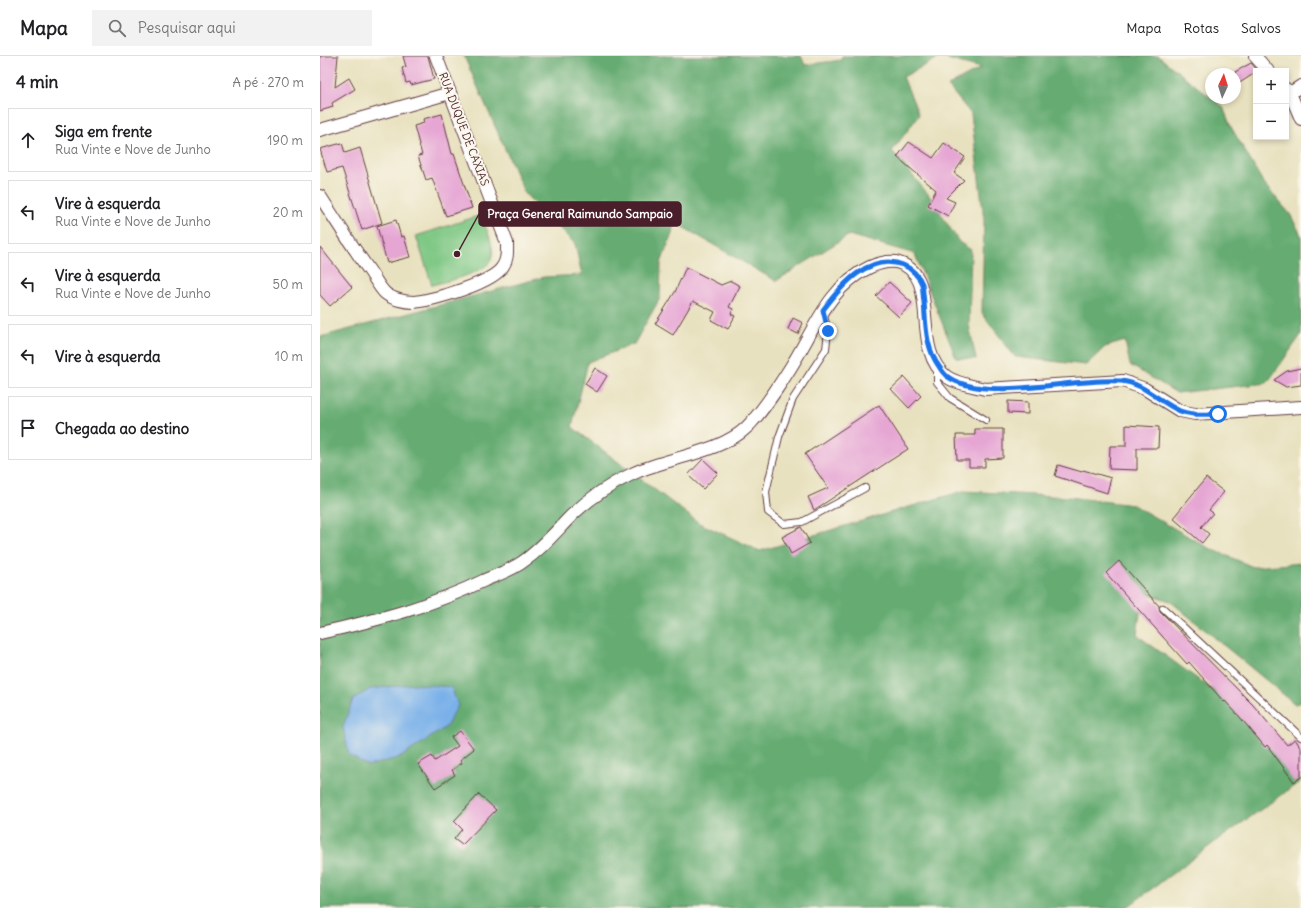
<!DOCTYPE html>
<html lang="pt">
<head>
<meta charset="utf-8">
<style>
  body { margin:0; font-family:Delius,sans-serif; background:#f2f2f2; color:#202124 }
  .controls { position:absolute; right:12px; top:12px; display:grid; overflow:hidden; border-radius:0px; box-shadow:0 2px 6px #0003 }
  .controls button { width:36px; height:36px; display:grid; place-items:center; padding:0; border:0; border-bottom:1px solid #e0e0e0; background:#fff; color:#202124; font:20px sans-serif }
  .compass { position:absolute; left:885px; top:12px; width:36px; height:36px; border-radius:50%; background:#fff; box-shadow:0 2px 6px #0003; rotate:4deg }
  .stop { position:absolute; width:12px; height:12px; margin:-9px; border:3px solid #1a73e8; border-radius:50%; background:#fff }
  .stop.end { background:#1a73e8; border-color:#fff; box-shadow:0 1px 4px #0008 }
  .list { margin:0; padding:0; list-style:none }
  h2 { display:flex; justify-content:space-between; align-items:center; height:52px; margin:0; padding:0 16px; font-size:17px }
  h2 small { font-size:13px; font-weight:400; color:#757577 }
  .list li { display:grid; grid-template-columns:26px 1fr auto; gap:12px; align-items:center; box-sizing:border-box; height:64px; margin:0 8px 8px; padding:0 8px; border:1px solid #e0e0e0; border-radius:0px }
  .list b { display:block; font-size:15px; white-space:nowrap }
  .list p { margin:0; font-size:13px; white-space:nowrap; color:#757577 }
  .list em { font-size:13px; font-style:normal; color:#757577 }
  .icon { flex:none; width:22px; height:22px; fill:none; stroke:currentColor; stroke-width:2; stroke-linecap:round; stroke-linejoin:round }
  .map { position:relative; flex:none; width:981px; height:852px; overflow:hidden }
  header { display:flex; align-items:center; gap:24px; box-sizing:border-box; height:56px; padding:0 20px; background:#fff; border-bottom:1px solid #e0e0e0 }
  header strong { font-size:19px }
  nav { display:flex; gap:22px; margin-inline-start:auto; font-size:14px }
  .search { width:280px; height:36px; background:#f2f2f2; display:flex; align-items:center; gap:10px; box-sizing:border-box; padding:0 14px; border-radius:0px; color:#757577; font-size:15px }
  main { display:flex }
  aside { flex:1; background:#fff }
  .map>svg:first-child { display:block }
  .green { fill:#7ec784; stroke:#647358 }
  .forest { fill:#66ac72; stroke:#58664e }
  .water { fill:#7ab1e9; stroke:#62688a }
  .building { fill:#e6a6d4 }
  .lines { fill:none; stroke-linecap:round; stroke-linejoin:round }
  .lane-casing { stroke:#623c41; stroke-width:8 }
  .street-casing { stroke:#623c41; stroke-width:14 }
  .lane { stroke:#fff; stroke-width:6 }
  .street { stroke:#fff; stroke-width:12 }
  .route { stroke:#1a73e8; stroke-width:5 }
  .labels { text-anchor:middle; stroke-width:4; stroke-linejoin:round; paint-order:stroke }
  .street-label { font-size:11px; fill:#4a1f2b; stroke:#fbf7ec }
  .leader { fill:none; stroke:#4a1f2b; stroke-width:1.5 }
  .callout-dot { fill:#4a1f2b; stroke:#fbf7ec; stroke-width:1.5 }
  .callout { fill:#4a1f2b; stroke:#4a1f2b; stroke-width:1.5 }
  .callout-label { font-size:12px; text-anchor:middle; font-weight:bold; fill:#fff }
</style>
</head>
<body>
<header>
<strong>Mapa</strong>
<div class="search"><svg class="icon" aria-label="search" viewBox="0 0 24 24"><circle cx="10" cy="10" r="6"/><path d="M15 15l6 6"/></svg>Pesquisar aqui</div>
<nav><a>Mapa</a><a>Rotas</a><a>Salvos</a></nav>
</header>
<main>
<aside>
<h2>4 min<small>A pé · 270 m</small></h2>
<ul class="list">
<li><svg class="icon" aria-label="ahead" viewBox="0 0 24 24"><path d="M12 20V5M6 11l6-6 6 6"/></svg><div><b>Siga em frente</b><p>Rua Vinte e Nove de Junho</p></div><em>190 m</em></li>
<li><svg class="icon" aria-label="left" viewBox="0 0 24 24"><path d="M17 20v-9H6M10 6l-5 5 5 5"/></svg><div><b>Vire à esquerda</b><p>Rua Vinte e Nove de Junho</p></div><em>20 m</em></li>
<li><svg class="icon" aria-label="left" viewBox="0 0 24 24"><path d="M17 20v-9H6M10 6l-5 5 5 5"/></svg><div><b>Vire à esquerda</b><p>Rua Vinte e Nove de Junho</p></div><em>50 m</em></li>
<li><svg class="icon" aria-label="left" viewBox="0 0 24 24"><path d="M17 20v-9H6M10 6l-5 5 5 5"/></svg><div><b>Vire à esquerda</b></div><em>10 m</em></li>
<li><svg class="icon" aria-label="arrive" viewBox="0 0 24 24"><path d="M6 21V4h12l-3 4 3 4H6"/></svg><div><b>Chegada ao destino</b></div></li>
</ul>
</aside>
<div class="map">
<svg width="981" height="852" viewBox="0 0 981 852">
  <rect width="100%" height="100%" fill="#fbf7ec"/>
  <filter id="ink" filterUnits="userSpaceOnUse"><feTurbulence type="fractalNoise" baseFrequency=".025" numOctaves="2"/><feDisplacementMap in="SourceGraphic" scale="8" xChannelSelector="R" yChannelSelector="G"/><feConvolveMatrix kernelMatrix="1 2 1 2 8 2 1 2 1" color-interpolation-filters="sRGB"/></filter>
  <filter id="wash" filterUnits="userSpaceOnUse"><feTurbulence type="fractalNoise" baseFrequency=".012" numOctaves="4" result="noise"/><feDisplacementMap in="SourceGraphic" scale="16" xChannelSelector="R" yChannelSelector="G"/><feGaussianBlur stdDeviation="0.9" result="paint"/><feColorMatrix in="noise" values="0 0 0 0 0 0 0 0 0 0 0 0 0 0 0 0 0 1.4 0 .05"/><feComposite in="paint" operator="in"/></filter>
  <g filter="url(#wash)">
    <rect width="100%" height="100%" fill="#e8e1bf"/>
    <path class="green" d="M161,159C165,171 175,189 172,201C169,217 126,225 112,229L96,180Z"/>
    <path class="forest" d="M144,0H481L485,9L521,4L522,0H838L903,51L911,71L944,128L970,158L981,179V279L947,327L857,337L810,309L805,285L785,291L766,309L695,301L662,257L664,163L651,58L628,30L661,12L620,1L583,21L599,59L572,95L608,138L639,186L651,194L649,269L656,303L636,302L595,198L529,179L456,225L356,167L341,207L340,242L314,288L268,306L252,371L379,467L440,495L643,435L748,441L813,449L887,491L933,511L981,507V646L975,648L850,545L823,536L817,579L930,661L981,725L891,789L806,852H0V281L224,221L262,219L255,188L205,138Z"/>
    <path class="water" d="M93,628L131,631L138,649L126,671L81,701L48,710L29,699L23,671L33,644L50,633Z"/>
    <g id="blocks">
      <g class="building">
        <path d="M0,0H18L15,31L29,22L35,33L12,47L13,51L0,55Z"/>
        <path d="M83,0H108L114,23L91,29L90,26L86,27L82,12L86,11Z"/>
        <path d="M931,7L938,15L915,30V16Z"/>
        <path d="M122,58L132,98H134L152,152L126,160L112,122L106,124L98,100L102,99L94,70L104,67L103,63Z"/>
        <path d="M589,86L613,102L624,87L645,101L634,117L644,124L626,142L635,146L628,160L608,149L616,134L577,101Z"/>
        <path d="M22,87L25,97L40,92L62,167L42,174L22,112L7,116L0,93Z"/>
        <path d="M76,164L81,181L84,180L90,201L67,207L57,170Z"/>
        <path d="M0,191L32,231L10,250L0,239Z"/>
        <path d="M366,211L401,229L411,225L420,230L409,251L413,253L411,258L415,260L408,273L391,264L395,256L373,245L353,279L335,268L355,236Z"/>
        <path d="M569,226L592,247L579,261L556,240Z"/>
        <path d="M473,262L483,267L478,278L468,273Z"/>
        <path d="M275,312L287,320L277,336L265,328Z"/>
        <path d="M981,312V329L966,331L954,324L967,315Z"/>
        <path d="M584,321L601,340L589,352L571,333Z"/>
        <path d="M688,345L708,346V358L688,357Z"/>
        <path d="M559,349L588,393L494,454L488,441L508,432L485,398Z"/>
        <path d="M806,369L839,371L838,392H817V414L789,413L790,390H806Z"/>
        <path d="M655,373H683V402L665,403V411H649V404H637L636,379H655Z"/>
        <path d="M383,403L398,417L383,433L368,419Z"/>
        <path d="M738,409L762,416L763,414L791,422L787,437L735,420Z"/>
        <path d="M886,422L904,436L889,454L893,457L881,471L889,478L882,487L853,462Z"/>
        <path d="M481,471L490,487L471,498L462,481Z"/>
        <path d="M799,505L839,550L840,555L933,649L967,689L975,683L981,692V721L974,726L947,689L945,691L919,660L905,645L904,646L869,606L867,608L786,517Z"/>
        <path d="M140,675L154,693L140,704L142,707L132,714L135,719L115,732L98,708L112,700L115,705L138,690L131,681Z"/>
        <path d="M159,738L176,754L142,789L134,783L142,773L134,765Z"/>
      </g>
    </g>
  </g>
  <g filter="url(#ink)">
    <use href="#blocks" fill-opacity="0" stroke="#623c41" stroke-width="1"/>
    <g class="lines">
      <g class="lane-casing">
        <g id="lane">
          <path d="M503,256L508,275L506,293L473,343L459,381L446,436L448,456L464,468L482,466L545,432"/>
          <path d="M617,311V326L630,342L666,364"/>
          <path d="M843,552L981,681"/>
        </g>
      </g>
      <g class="street-casing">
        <g id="street">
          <path d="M935,0L948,15"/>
          <path d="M966,33L970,37L981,63"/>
          <path d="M970,37L981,30"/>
          <path d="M0,74L130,37"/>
          <path d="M0,140C16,165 32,190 49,214C54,221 59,231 65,237C72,243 84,246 94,246C113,244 174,227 183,210C188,203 187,195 187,187L116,0"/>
          <path d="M0,577C58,564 112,550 165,524C177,519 191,514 201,507C222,493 236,475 253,458C270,442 291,428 312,418C345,402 401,397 427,371C443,355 457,333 469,314C493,277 508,230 550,211C559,207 567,205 576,206C624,217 588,292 627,321C637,328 654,330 665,333L803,325L825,333L860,355L875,358L981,351"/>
        </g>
      </g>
      <use href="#lane" class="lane"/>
      <use href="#street" class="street"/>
    </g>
  </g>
  <g class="lines" filter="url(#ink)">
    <path class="route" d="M508,275L503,254C521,230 549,196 583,209C591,212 599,220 602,228C603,233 603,240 604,246C606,269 605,292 620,312C622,315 625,319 628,321C666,347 754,321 801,325C824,327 839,346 860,355C872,360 886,358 898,358"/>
  </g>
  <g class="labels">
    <g class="street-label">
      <text transform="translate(144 73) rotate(69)" y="4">RUA DUQUE DE CAXIAS</text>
    </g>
  </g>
  <path class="leader" d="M137 198L159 158"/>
  <circle class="callout-dot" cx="137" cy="198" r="4"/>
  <rect class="callout" x="159" y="146" width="202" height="24" rx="4"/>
  <g class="callout-label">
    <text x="260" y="162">Praça General Raimundo Sampaio</text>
  </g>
</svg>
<div class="controls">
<button>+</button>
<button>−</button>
</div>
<svg class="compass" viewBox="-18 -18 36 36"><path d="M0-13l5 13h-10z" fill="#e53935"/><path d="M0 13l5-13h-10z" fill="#757577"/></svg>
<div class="stop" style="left:898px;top:358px"></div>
<div class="stop end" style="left:508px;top:275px"></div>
</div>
</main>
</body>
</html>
